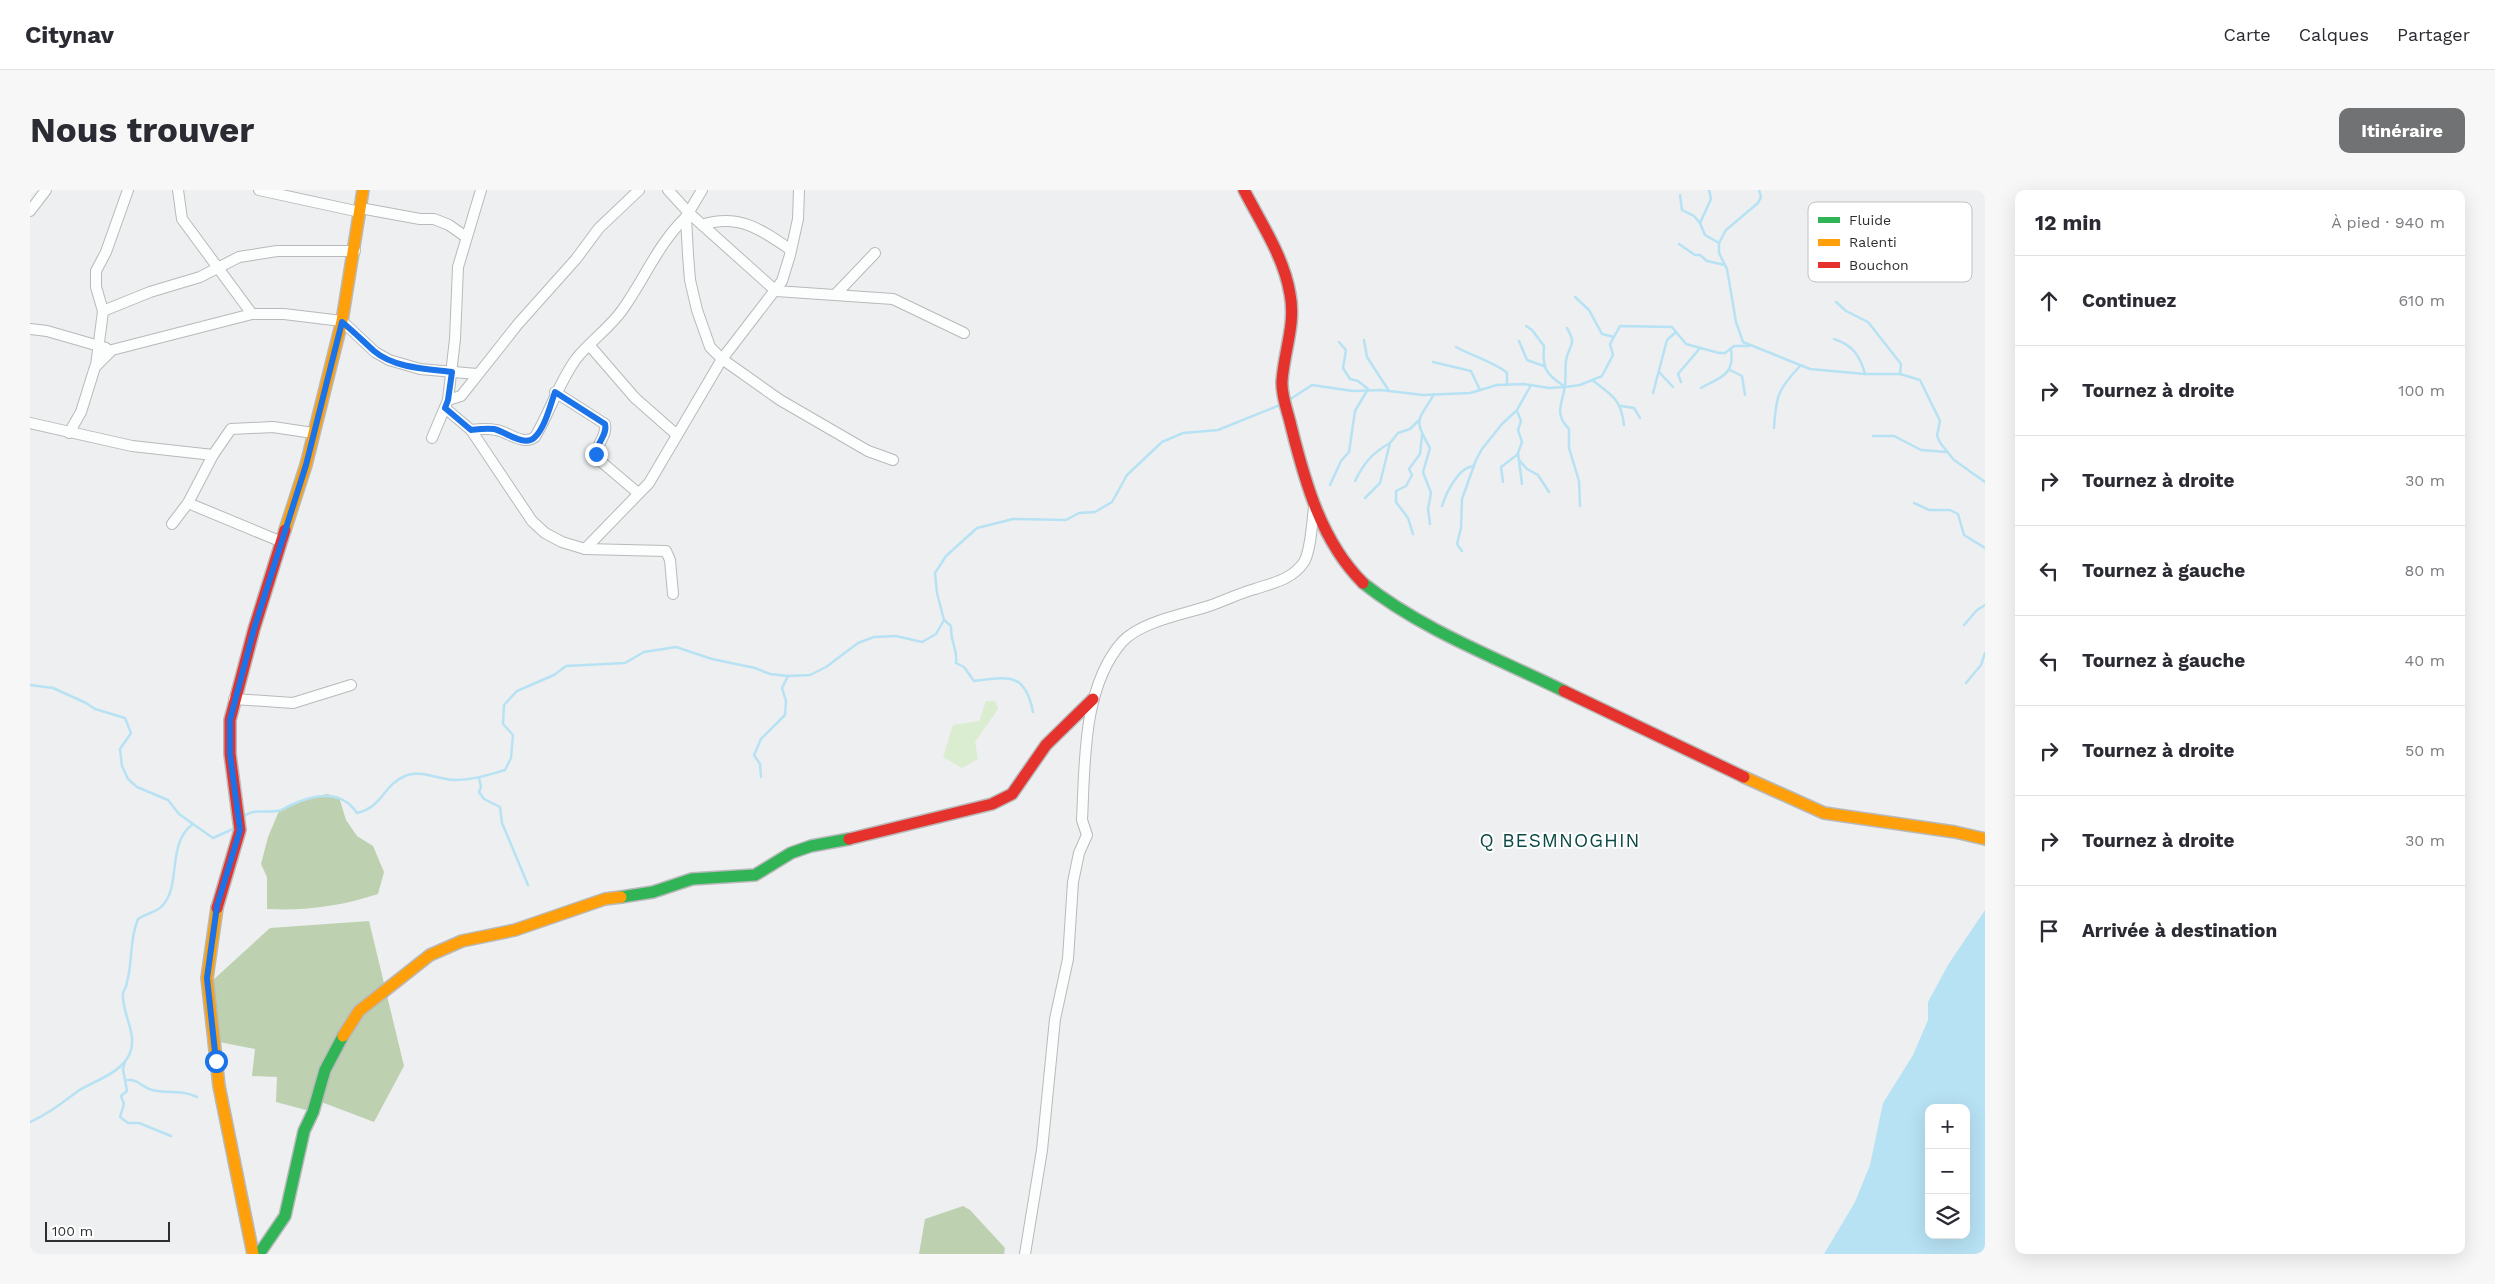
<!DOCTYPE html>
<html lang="fr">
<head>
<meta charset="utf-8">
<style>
  body { margin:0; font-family:"Work Sans",sans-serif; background:#f7f7f7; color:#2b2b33 }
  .controls { position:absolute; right:15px; bottom:15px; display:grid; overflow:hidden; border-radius:10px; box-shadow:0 5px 20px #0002 }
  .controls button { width:45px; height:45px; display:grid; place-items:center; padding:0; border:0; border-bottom:1px solid #e1e1e2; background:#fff; color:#2b2b33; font:25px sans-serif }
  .scale { position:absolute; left:15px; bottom:12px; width:125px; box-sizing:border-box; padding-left:5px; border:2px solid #2d2e2f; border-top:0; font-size:14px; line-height:18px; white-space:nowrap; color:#2d2e2f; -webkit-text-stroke:4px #fff; paint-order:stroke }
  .stop { position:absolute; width:15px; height:15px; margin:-11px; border:4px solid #1a73e8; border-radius:50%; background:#fff }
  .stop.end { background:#1a73e8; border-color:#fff; box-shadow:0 1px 5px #0008 }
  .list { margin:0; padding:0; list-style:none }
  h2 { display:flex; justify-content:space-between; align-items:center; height:65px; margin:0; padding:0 20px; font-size:21px }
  h2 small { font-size:16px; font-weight:400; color:#7c7c81 }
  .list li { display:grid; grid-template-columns:32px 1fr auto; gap:15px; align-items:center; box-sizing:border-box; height:90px; padding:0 20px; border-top:1px solid #e1e1e2 }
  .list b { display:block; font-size:19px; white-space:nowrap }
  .list em { font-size:16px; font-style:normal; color:#7c7c81 }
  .icon { flex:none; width:28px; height:28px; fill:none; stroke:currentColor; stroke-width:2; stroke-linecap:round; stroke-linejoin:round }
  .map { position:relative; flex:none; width:1955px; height:1064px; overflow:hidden; border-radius:10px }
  header { display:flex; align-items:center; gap:30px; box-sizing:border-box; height:70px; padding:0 25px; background:#fff; border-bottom:1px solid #e1e1e2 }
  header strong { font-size:24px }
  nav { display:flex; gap:28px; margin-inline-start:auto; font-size:18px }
  .intro { display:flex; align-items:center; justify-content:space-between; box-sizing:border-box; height:120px; padding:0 30px }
  h1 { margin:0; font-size:35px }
  .button { padding:12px 22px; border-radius:10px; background:#717273; color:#fff; font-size:18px; font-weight:700 }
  main { display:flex; gap:30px; padding:0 30px }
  aside { flex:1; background:#fff; border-radius:10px; box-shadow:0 5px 20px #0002 }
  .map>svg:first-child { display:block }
  .green { fill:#dbedd0 }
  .forest { fill:#bdd1b1 }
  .water { fill:#b7e2f4; fill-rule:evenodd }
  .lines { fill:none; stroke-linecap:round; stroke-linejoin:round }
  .stream { stroke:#b7e2f4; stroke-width:2.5 }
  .street-casing { stroke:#b8b9ba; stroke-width:12 }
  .fast-casing { stroke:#b8b9ba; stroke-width:14 }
  .slow-casing { stroke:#b8b9ba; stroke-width:14 }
  .jam-casing { stroke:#b8b9ba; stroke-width:14 }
  .street { stroke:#fcfdfd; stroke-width:10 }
  .fast { stroke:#30b455; stroke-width:11 }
  .slow { stroke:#ff9f0a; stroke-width:11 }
  .jam { stroke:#e5322d; stroke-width:11 }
  .route { stroke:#1a73e8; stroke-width:6 }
  .labels { text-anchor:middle; stroke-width:4; stroke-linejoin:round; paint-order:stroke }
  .quarter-label { font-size:19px; letter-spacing:1px; fill:#0a4945; stroke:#fff }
  .key { fill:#fff; stroke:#c0c0c1; stroke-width:1 }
  .key-label { font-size:14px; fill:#2d2e2f }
</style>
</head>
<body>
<header>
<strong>Citynav</strong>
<nav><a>Carte</a><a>Calques</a><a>Partager</a></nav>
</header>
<div class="intro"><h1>Nous trouver</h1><a class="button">Itinéraire</a></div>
<main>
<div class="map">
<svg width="1955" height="1064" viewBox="0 0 1955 1064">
  <rect width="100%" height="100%" fill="#eeeff0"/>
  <path class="green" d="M956,511H965L968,519L945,552L948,569L932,578L913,567L923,535L949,531Z"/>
  <g class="forest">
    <path d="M297,604L309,607L316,630L327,646L343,656L354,682L348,704C312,716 275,721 237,719V687L231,674L238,647L249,621L262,614Z"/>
    <path d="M339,731L374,876L344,932L286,910L283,922L246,912L247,887L222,886L225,859L189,852L182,791L240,738Z"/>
    <path d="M933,1016L940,1020L975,1058L974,1064H889L895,1029Z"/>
  </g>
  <path class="water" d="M1955,720V1064H1794L1825,1012L1840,975L1853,913L1883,865L1898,830V812L1918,775ZM1899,918H1936V1045H1899Z"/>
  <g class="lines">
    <g class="stream">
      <path d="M1679,0L1681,9L1670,33L1675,45L1689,53"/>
      <path d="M1729,0L1731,7L1728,13L1696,40L1689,53V63L1697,79L1706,132L1713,152L1780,179L1835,184H1870L1890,190L1910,231L1907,246L1911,254L1924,270L1955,292"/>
      <path d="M1650,5L1652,20L1664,26L1670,33"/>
      <path d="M1649,54L1665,65H1670L1677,71L1695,75"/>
      <path d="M1545,107L1559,120L1572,144L1584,147"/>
      <path d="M1806,112L1816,121L1838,132L1871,174L1870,184"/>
      <path d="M1496,136L1502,140L1514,156C1512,177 1515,184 1534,196"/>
      <path d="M1537,138C1548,157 1538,154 1536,171C1535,179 1536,187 1535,195C1533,213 1523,223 1539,239V258L1549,291L1550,316"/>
      <path d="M1804,149C1823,155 1830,166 1835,184"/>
      <path d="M1334,150L1337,167L1359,201"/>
      <path d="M1489,151L1497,170L1514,176"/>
      <path d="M1426,157C1440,165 1466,173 1477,183V195"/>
      <path d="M1403,172L1441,181L1450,200"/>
      <path d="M1700,180L1712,186L1715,205"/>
      <path d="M1629,182L1643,197"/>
      <path d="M1562,190C1582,205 1591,209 1594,235"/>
      <path d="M1651,192L1648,184L1670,158"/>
      <path d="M1671,198C1691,187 1705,185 1701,159"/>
      <path d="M1623,203L1637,150L1646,142"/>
      <path d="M1259,210L1282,195L1323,201L1351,200L1393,205L1440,203L1467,195L1494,194L1519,198L1535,197L1550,195L1572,186L1583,165L1580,154L1590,136L1642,137L1656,154L1689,163H1695L1704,156H1719"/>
      <path d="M1591,216L1604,218L1610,228"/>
      <path d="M1487,221L1491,231L1488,240L1492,252L1488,263L1492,294"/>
      <path d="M1744,238C1746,206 1748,199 1770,176"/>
      <path d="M1843,246H1864L1891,260L1916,262"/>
      <path d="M1489,270L1497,279L1508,285L1519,302"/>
      <path d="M1325,291C1334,273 1342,263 1360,253"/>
      <path d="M1473,292L1471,277L1488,264"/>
      <path d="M1300,295L1311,271L1319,262L1325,221L1338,199L1328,191L1320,189L1313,178L1316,160L1309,152"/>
      <path d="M1335,308L1350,293L1360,253L1368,243L1380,239L1388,231"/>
      <path d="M1884,313L1899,320H1920L1928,324L1934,345L1955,358"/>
      <path d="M1412,316C1416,303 1428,278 1443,276"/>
      <path d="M1400,334L1398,319L1401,303L1393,282L1400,258C1382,227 1389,231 1404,204"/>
      <path d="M1383,344L1378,328L1366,312V301L1376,296L1382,285L1379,279L1390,264L1392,245"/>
      <path d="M1432,361L1427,354L1431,338L1432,309L1446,270L1452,259L1472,234L1487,220L1501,195"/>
      <path d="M914,430L921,436C920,454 928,457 926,473L934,477L944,491C977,487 995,481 1003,522"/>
      <path d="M1934,435L1947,420L1955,415"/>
      <path d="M1936,493L1951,475L1955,463"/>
      <path d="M0,495L23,498L56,513L65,519L95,528L101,543L90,559L92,576L98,589L107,597L138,610L149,624L163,634"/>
      <path d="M731,587L730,574L724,565L731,549L755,525L756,511L752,498L758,486"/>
      <path d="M449,588L451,597L449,602L454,609L470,617L472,633L498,695"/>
      <path d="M213,627C223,618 235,623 247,621C252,621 256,617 261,615C285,604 311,599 327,623C354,616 353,595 375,586C389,579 410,590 425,590C443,590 458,585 475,580L481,568L483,545L473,534L474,515L487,501L524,485L536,476L595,473L614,462L646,457L682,469L725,478L740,484L758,486L780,485L796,477L828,453L844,447L866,446L892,452L906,444L914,430L907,403L905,383L916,366L947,338L983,329L1036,330L1049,323L1065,322L1082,312L1097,285L1132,252L1153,243L1188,240L1250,215"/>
      <path d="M95,872L93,879L97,901L91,906L94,914L90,927L98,933H109L141,946"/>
      <path d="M97,890C109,889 111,897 122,900C139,904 150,899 167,907"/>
      <path d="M0,932C18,924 32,913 48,901C64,891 92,883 100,863C108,844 91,822 93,803C94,800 97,796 97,792C103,771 99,750 108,729C115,724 127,722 132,716C152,696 136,653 163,634L183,648L203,639"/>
    </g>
    <g class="street-casing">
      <g id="street">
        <path d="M148,0L152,29L222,124"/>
        <path d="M229,0L330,22"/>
        <path d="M638,0L659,23L746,101L863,109L934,143"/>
        <path d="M672,0L656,27L658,65L660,90L667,120L680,157L692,169L750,210L838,261L863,270"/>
        <path d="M330,18L390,29H404L419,35L436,47"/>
        <path d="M0,21L16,0"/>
        <path d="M672,35C709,23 732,40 761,60"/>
        <path d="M805,105L845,63"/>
        <path d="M73,121L120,102L170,87L209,67L247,61H325"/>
        <path d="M0,139L17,141L76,158"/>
        <path d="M560,156L605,208L647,245"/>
        <path d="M66,176L73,121L66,97V81L76,62L98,0"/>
        <path d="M525,202L575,234C578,247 563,255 568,269L608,303"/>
        <path d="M418,210L431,206L488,134L546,69L569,38L609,0"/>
        <path d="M415,218L441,240L502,331L515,343L532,352L555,359L636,361L640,370L643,404"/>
        <path d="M0,233L102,256L183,265L201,239L243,237L283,243"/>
        <path d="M441,240C449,239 457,238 466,240C479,242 492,256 505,247C520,222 528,194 546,169C560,151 580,138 593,119C615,88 628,54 656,27"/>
        <path d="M39,243L51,222L65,177L82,160L222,124H254L312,131L345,162L359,170L390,179L447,184"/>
        <path d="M402,248L418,210L425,149L428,77L451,0"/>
        <path d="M158,313L252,352"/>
        <path d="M142,334L158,313L183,265"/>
        <path d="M555,359L619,293L692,169L752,91L760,65L768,29L769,0"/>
        <path d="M204,509L263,513L321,495"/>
        <path d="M995,1064L1012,960L1025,829L1038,769L1043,692L1049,663L1057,645L1052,630C1055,574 1052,498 1092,452C1111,431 1156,424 1182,415C1196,410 1210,403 1225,399C1242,393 1262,390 1274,372C1281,360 1282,332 1284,317"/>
      </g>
    </g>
    <g class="fast-casing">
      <g id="fast">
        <path d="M1333,393C1392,440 1467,468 1534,501"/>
        <path d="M591,707L623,702L662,689L725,685L761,663L781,656L819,649"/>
        <path d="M229,1064L255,1026L274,941L283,922L295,880L313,846"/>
      </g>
    </g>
    <g class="slow-casing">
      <g id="slow">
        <path d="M255,340L276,275L312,131L333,0"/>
        <path d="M1714,587L1794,623L1925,642L1955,649"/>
        <path d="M187,718L177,788L189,896L223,1064"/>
        <path d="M313,846L329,821L400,765L432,751L485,740L575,709L591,707"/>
      </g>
    </g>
    <g class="jam-casing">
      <g id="jam">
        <path d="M1214,0C1231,33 1254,67 1260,104C1266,134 1254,161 1252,191C1251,206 1258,222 1261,236C1275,292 1291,351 1333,393"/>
        <path d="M1534,501L1714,587"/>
        <path d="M819,649L962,614L982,604L1016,555L1063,509"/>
        <path d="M187,718L210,640L200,564V530L224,439L255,340"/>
      </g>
    </g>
    <use href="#street" class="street"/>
    <use href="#fast" class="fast"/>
    <use href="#slow" class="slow"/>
    <use href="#jam" class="jam"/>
  </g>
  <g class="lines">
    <path class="route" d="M186,871L177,788L187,716L210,640L200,564V530L224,439L276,275L312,132C323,141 333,151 344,161C364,178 397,179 422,182L418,210L415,218L441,240C449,239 456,238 464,239C474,241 494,257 504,248C515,238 520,216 525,202L575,234C578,245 566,253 566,264"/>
  </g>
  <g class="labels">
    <g class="quarter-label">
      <text x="1530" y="657">Q BESMNOGHIN</text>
    </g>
  </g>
  <rect x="1778" y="12" width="164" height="80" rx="8" class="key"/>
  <rect x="1788" y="27" width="22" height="6" fill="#30b455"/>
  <rect x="1788" y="49" width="22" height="7" fill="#ff9f0a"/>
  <rect x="1788" y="72" width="22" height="6" fill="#e5322d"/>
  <g class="key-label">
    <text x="1819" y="35">Fluide</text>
    <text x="1819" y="57">Ralenti</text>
    <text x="1819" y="80">Bouchon</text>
  </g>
</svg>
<div class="controls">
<button>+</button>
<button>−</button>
<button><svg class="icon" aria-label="layers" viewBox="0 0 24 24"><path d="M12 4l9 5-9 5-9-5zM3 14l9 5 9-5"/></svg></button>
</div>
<div class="scale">100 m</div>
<div class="stop" style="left:186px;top:871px"></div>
<div class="stop end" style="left:566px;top:264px"></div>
</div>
<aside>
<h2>12 min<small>À pied · 940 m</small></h2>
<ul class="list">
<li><svg class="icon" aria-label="ahead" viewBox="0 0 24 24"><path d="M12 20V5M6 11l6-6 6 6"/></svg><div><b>Continuez</b></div><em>610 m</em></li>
<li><svg class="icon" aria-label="right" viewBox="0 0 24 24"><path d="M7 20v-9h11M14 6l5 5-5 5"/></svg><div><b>Tournez à droite</b></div><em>100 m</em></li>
<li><svg class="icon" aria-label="right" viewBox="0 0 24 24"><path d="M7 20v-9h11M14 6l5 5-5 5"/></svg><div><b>Tournez à droite</b></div><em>30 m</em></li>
<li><svg class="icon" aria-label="left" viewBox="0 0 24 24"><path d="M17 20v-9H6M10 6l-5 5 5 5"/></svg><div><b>Tournez à gauche</b></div><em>80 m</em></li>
<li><svg class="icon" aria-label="left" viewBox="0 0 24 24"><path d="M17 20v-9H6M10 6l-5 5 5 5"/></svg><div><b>Tournez à gauche</b></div><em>40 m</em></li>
<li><svg class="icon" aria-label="right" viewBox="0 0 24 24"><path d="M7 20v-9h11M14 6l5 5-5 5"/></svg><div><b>Tournez à droite</b></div><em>50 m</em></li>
<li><svg class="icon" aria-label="right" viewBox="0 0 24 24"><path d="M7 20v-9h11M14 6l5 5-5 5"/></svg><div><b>Tournez à droite</b></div><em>30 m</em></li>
<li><svg class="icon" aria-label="arrive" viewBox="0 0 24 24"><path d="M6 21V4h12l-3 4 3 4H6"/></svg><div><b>Arrivée à destination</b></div></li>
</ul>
</aside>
</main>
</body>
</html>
